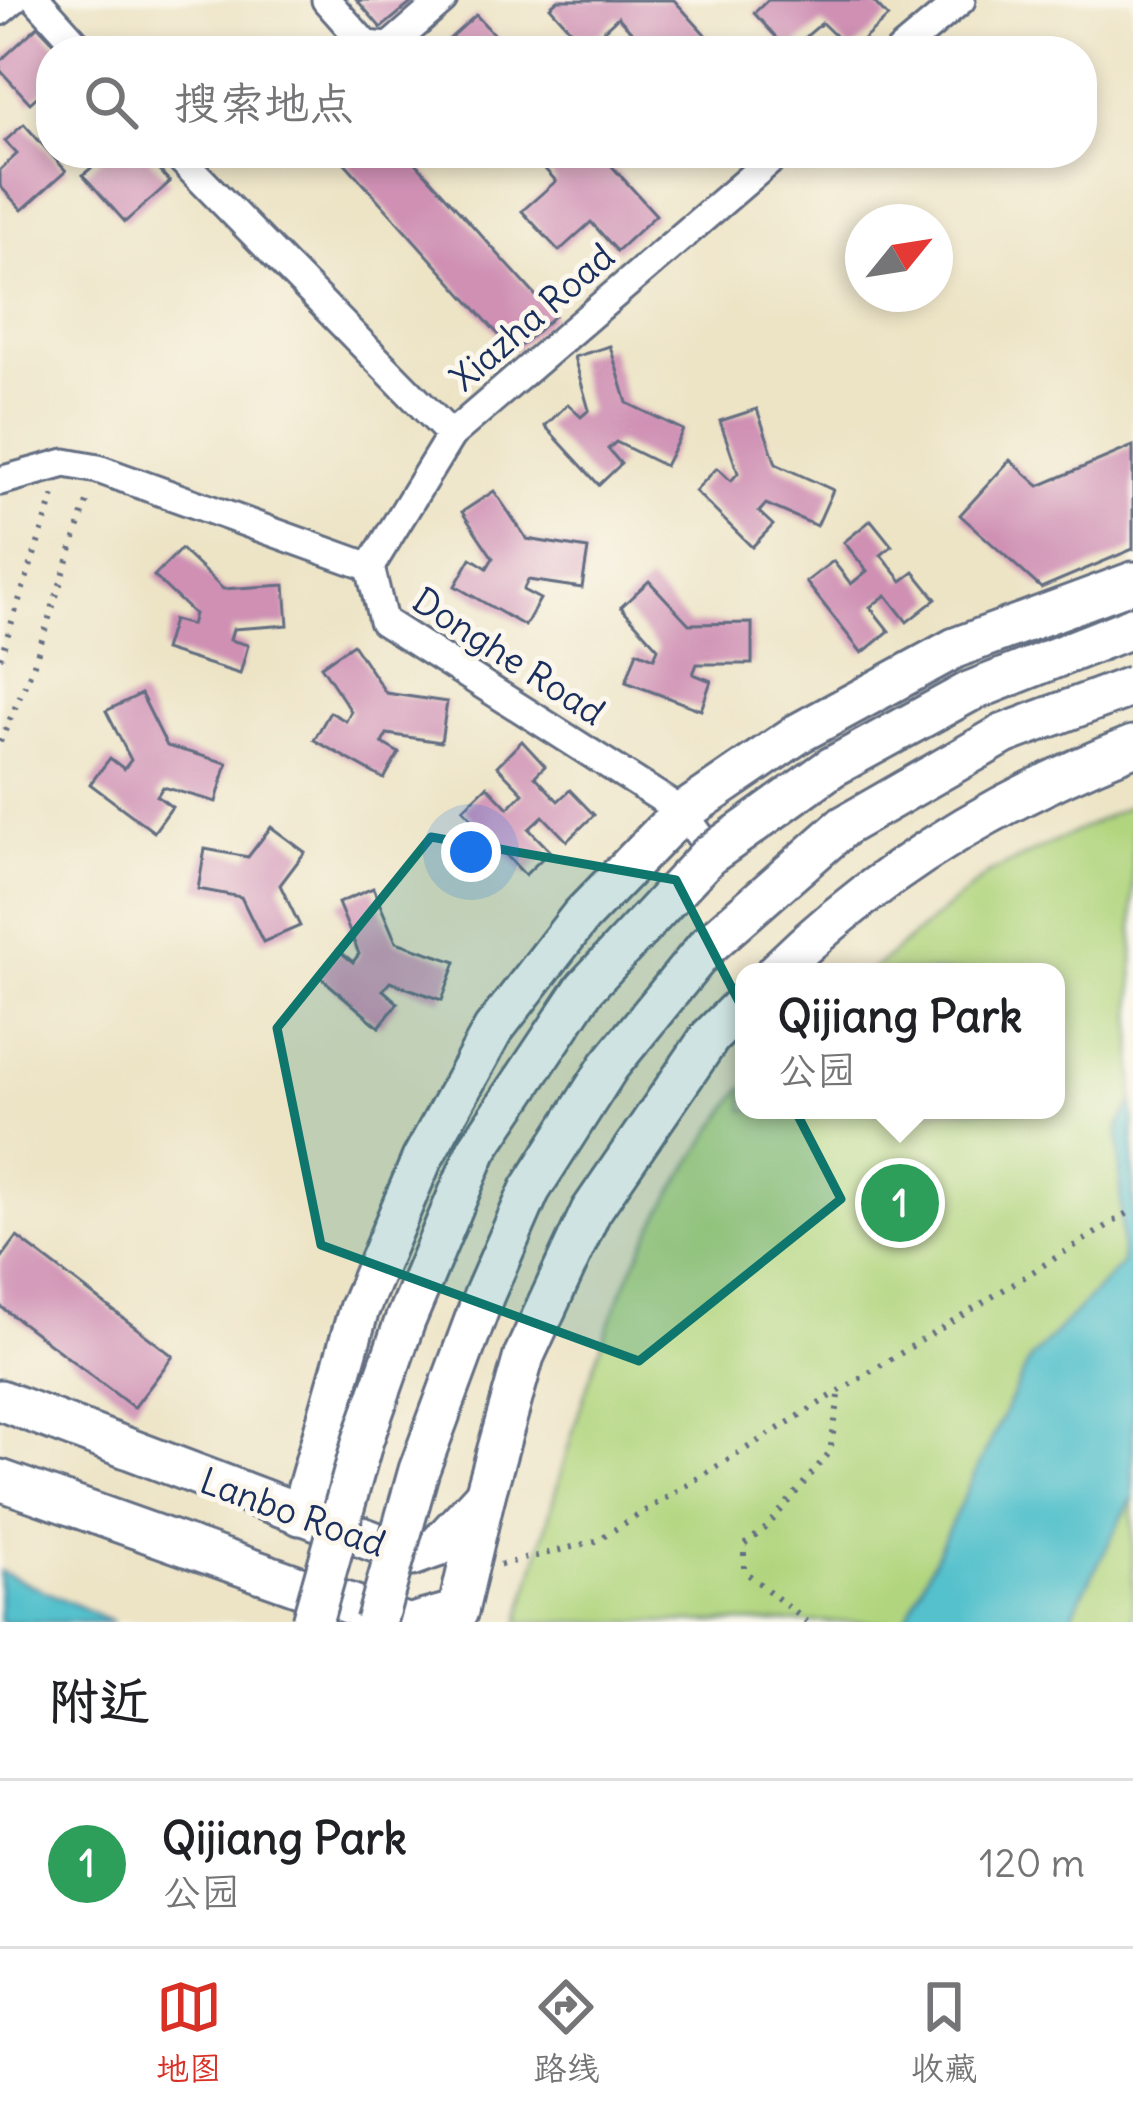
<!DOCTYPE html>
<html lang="zh">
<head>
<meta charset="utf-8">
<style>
  body { margin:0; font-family:Delius,"LXGW WenKai TC",sans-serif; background:#f6f6f6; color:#202124 }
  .compass { position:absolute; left:845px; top:204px; width:108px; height:108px; border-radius:50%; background:#fff; box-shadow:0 6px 18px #0003; rotate:60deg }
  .you { position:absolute; left:471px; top:852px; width:42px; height:42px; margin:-30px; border:9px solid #fff; border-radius:50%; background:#1a73e8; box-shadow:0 0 0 18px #1a73e833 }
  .badge { display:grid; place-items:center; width:78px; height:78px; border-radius:50%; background:#d93025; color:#fff; font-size:39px; font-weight:700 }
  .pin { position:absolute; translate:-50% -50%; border:6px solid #fff; box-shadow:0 3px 12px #0006 }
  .popup { position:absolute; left:735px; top:963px; width:330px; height:156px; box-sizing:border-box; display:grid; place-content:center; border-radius:24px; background:#fff; filter:drop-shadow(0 3px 9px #0005); font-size:39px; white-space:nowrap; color:#757577 }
  .popup b { font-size:45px; color:#202124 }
  .popup::after { content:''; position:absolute; left:50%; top:100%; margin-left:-24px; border:24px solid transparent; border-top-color:#fff }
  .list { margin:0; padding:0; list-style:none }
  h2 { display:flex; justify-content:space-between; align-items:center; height:156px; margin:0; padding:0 48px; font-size:51px }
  h2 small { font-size:39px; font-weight:400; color:#757577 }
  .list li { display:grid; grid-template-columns:78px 1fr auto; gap:36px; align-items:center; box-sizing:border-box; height:168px; padding:0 48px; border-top:3px solid #e0e0e0 }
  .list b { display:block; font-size:45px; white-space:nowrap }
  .list p { margin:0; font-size:39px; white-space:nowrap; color:#757577 }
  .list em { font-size:39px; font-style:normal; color:#757577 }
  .icon { flex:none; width:66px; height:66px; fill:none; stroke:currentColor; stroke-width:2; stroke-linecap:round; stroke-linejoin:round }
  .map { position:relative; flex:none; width:1133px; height:1622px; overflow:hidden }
  .search { position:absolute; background:#fff; box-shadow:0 6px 18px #0003; left:36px; right:36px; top:36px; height:132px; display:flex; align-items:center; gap:30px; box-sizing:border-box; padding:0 42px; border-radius:48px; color:#757577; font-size:45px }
  .sheet { height:324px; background:#fff }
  nav { display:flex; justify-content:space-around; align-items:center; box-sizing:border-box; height:168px; border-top:3px solid #e0e0e0; background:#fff; font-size:33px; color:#757577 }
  nav a { display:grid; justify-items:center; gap:6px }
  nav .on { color:#d93025 }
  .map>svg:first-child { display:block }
  .green { fill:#b1d57e; stroke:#66826e; stroke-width:3 }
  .water { fill:#54c1cc; stroke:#387895; stroke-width:3 }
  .building { fill:#cf90b4 }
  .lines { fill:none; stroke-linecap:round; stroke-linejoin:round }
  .street-casing { stroke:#646e82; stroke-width:33 }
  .secondary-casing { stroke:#646e82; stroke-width:45 }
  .path { stroke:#646e82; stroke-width:6; stroke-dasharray:3 9; stroke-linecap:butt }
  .street { stroke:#fff; stroke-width:27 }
  .secondary { stroke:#fff; stroke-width:39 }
  .secondary-bridge-casing { stroke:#646e82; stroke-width:45; stroke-linecap:butt }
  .secondary-bridge { stroke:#fff; stroke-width:39 }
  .marked { fill:#0f766e; fill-opacity:0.2; stroke:#0f766e; stroke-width:9; stroke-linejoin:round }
  .labels { text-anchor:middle; stroke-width:10; stroke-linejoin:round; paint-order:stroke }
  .street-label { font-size:36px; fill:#1b2f5e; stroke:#fbf7ec }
</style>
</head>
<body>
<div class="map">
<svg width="1133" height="1622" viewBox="0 0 1133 1622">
  <rect width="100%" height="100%" fill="#fbf7ec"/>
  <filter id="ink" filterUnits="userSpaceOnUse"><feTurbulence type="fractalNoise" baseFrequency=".00833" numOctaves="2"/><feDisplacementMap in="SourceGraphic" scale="24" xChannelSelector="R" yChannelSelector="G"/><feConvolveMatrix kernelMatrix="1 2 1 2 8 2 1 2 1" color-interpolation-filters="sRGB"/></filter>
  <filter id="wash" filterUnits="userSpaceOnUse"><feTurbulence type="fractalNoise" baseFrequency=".004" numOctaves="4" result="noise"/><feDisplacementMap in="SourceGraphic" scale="48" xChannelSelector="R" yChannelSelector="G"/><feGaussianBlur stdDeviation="2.7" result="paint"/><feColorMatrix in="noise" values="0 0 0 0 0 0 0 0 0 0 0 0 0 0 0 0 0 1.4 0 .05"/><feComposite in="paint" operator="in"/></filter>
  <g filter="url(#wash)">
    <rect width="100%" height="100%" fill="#ede4c6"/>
    <path class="green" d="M1133,804V1622H519C555,1499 586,1361 643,1246C670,1191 706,1140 741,1090L744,1087V1110H1056V972H869L988,874Z"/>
    <g class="water">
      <path d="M1133,1103V1497L1068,1622H904L1030,1359L1122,1264L1119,1125Z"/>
      <path d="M0,1571L114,1622H0Z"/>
    </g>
    <g id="blocks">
      <g class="building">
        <path d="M357,0H415L381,28Z"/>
        <path d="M558,0H674L720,51H649L618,17L586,47L550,7Z"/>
        <path d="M768,0H872L888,17L851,51L822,23L789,51L754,13Z"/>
        <path d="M476,15L509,51H436Z"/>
        <path d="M38,26L62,51H51V84L30,103L0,70V61Z"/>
        <path d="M24,124L66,171L22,210L0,186V170L17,154L5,141Z"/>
        <path d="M108,153H144L170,182L125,222L83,175Z"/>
        <path d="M336,153H407L554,316L514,352Z"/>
        <path d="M530,153H600L656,215L617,251L591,222L559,251L522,211L556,181Z"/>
        <path d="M610,346L627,403L683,430L665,466L616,442L608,449L621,464L599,485L545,426L568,404L581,417L589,410L574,357Z"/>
        <path d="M757,409L776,464L833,490L817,526L766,504L759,512L773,525L752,547L695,491L717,468L731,481L738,473L720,421Z"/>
        <path d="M1133,446V549L1041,588L960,515L1010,460L1039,486Z"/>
        <path d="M494,491L527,539L588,549L582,588L528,580L523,590L540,599L525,626L455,586L471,558L487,568L493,558L462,512Z"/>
        <path d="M871,520L892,546L881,555L902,581L914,572L936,599L907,622L886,595L870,607L889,631L862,653L806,582L833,561L851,584L867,571L844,542Z"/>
        <path d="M181,549L223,589L285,585L288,625L233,629L230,640L248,645L240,674L164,650L173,620L191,625L194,614L154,576Z"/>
        <path d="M649,581L689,624L752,623V664H697L693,674L711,681L701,710L626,682L637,651L654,658L658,648L621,607Z"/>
        <path d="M353,644L386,693L447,702L441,742L387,734L382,743L399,753L384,779L314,740L330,712L346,721L351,711L321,666Z"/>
        <path d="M141,694L167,746L227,763L216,802L163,787L157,796L172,807L154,832L90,784L110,758L124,769L131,760L106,711Z"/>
        <path d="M522,741L545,766L535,776L558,801L570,790L594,815L567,841L543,816L529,829L550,851L525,875L463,809L487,786L508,808L523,793L497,766Z"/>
        <path d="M271,827L305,852L280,885L300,926L263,942L241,897L198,889L205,849L248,857Z"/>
        <path d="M373,888L396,942L456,962L442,1000L390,982L383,990L398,1003L379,1027L318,975L338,950L353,962L359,954L338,903Z"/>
        <path d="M17,1237L173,1356L134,1408L0,1306V1260Z"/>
      </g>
    </g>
  </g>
  <g filter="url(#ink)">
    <use href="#blocks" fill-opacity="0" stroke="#646e82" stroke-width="3"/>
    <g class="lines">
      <g class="street-casing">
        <g id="street">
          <path d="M37,0L83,51"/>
          <path d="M326,0L366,45L389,47L443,0"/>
          <path d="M0,11L13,0"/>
          <path d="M900,51L961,0"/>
          <path d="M175,153L451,435"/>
          <path d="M0,481L65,463L98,469L370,567"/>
          <path d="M370,567L451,435L779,153"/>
          <path d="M370,567L383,621L683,812L712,853"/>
        </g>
      </g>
      <g class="secondary-casing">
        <g id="secondary">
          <path d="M776,972C878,872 1000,798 1133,746"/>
          <path d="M0,1400L412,1556L437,1547L485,1495L458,1611L418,1622"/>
          <path d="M0,1480L401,1622"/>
          <path d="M485,1495L524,1356L591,1211L710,1037L744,1003"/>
          <path d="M300,1515L359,1309L422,1159L493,1030L581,916L679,815L799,733L955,648L1133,582"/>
        </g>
      </g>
      <g class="path">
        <path d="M0,658L54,495"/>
        <path d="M0,742L33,667L89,496"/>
        <path d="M500,1565L596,1541L1133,1210"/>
        <path d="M807,1622L744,1571V1545L766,1528L830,1452L840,1390"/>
      </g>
      <use href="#street" class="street"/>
      <use href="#secondary" class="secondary"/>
      <g class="secondary-bridge-casing">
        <g id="secondary-bridge">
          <path d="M312,1622L363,1440L405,1321L477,1150L585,988L708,856L832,767L969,692L1133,627"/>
          <path d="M376,1622L419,1470L484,1295L530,1190L609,1066L706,947L844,826L1004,734L1133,686"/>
        </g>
      </g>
      <use href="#secondary-bridge" class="secondary-bridge"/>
    </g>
  </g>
  <path class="marked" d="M431,837L676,880L841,1199L639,1361L321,1245L277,1028Z"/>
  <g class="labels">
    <g class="street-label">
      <text transform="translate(532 317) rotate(-41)" y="13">Xiazha Road</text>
      <text transform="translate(509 656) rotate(33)" y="13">Donghe Road</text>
      <text transform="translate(293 1512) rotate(20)" y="13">Lanbo Road</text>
    </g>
  </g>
</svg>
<svg class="compass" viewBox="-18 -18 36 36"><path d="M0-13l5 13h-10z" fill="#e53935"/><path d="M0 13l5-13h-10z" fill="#757577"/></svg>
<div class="you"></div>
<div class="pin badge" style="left:900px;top:1203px;background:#2e9e5b">1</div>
<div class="popup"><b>Qijiang Park</b>公园</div>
<div class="search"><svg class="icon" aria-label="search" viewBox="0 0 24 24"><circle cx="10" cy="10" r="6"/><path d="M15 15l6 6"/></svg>搜索地点</div>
</div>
<section class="sheet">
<h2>附近<small></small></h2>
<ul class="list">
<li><span class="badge" style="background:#2e9e5b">1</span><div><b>Qijiang Park</b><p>公园</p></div><em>120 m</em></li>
</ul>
</section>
<nav>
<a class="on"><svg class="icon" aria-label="map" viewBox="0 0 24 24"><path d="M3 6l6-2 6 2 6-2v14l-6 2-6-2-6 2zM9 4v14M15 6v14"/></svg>地图</a>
<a><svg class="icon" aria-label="directions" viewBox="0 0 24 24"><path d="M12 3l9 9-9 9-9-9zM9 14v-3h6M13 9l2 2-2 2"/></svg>路线</a>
<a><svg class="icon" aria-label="saved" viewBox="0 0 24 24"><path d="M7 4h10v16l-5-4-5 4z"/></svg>收藏</a>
</nav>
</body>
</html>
